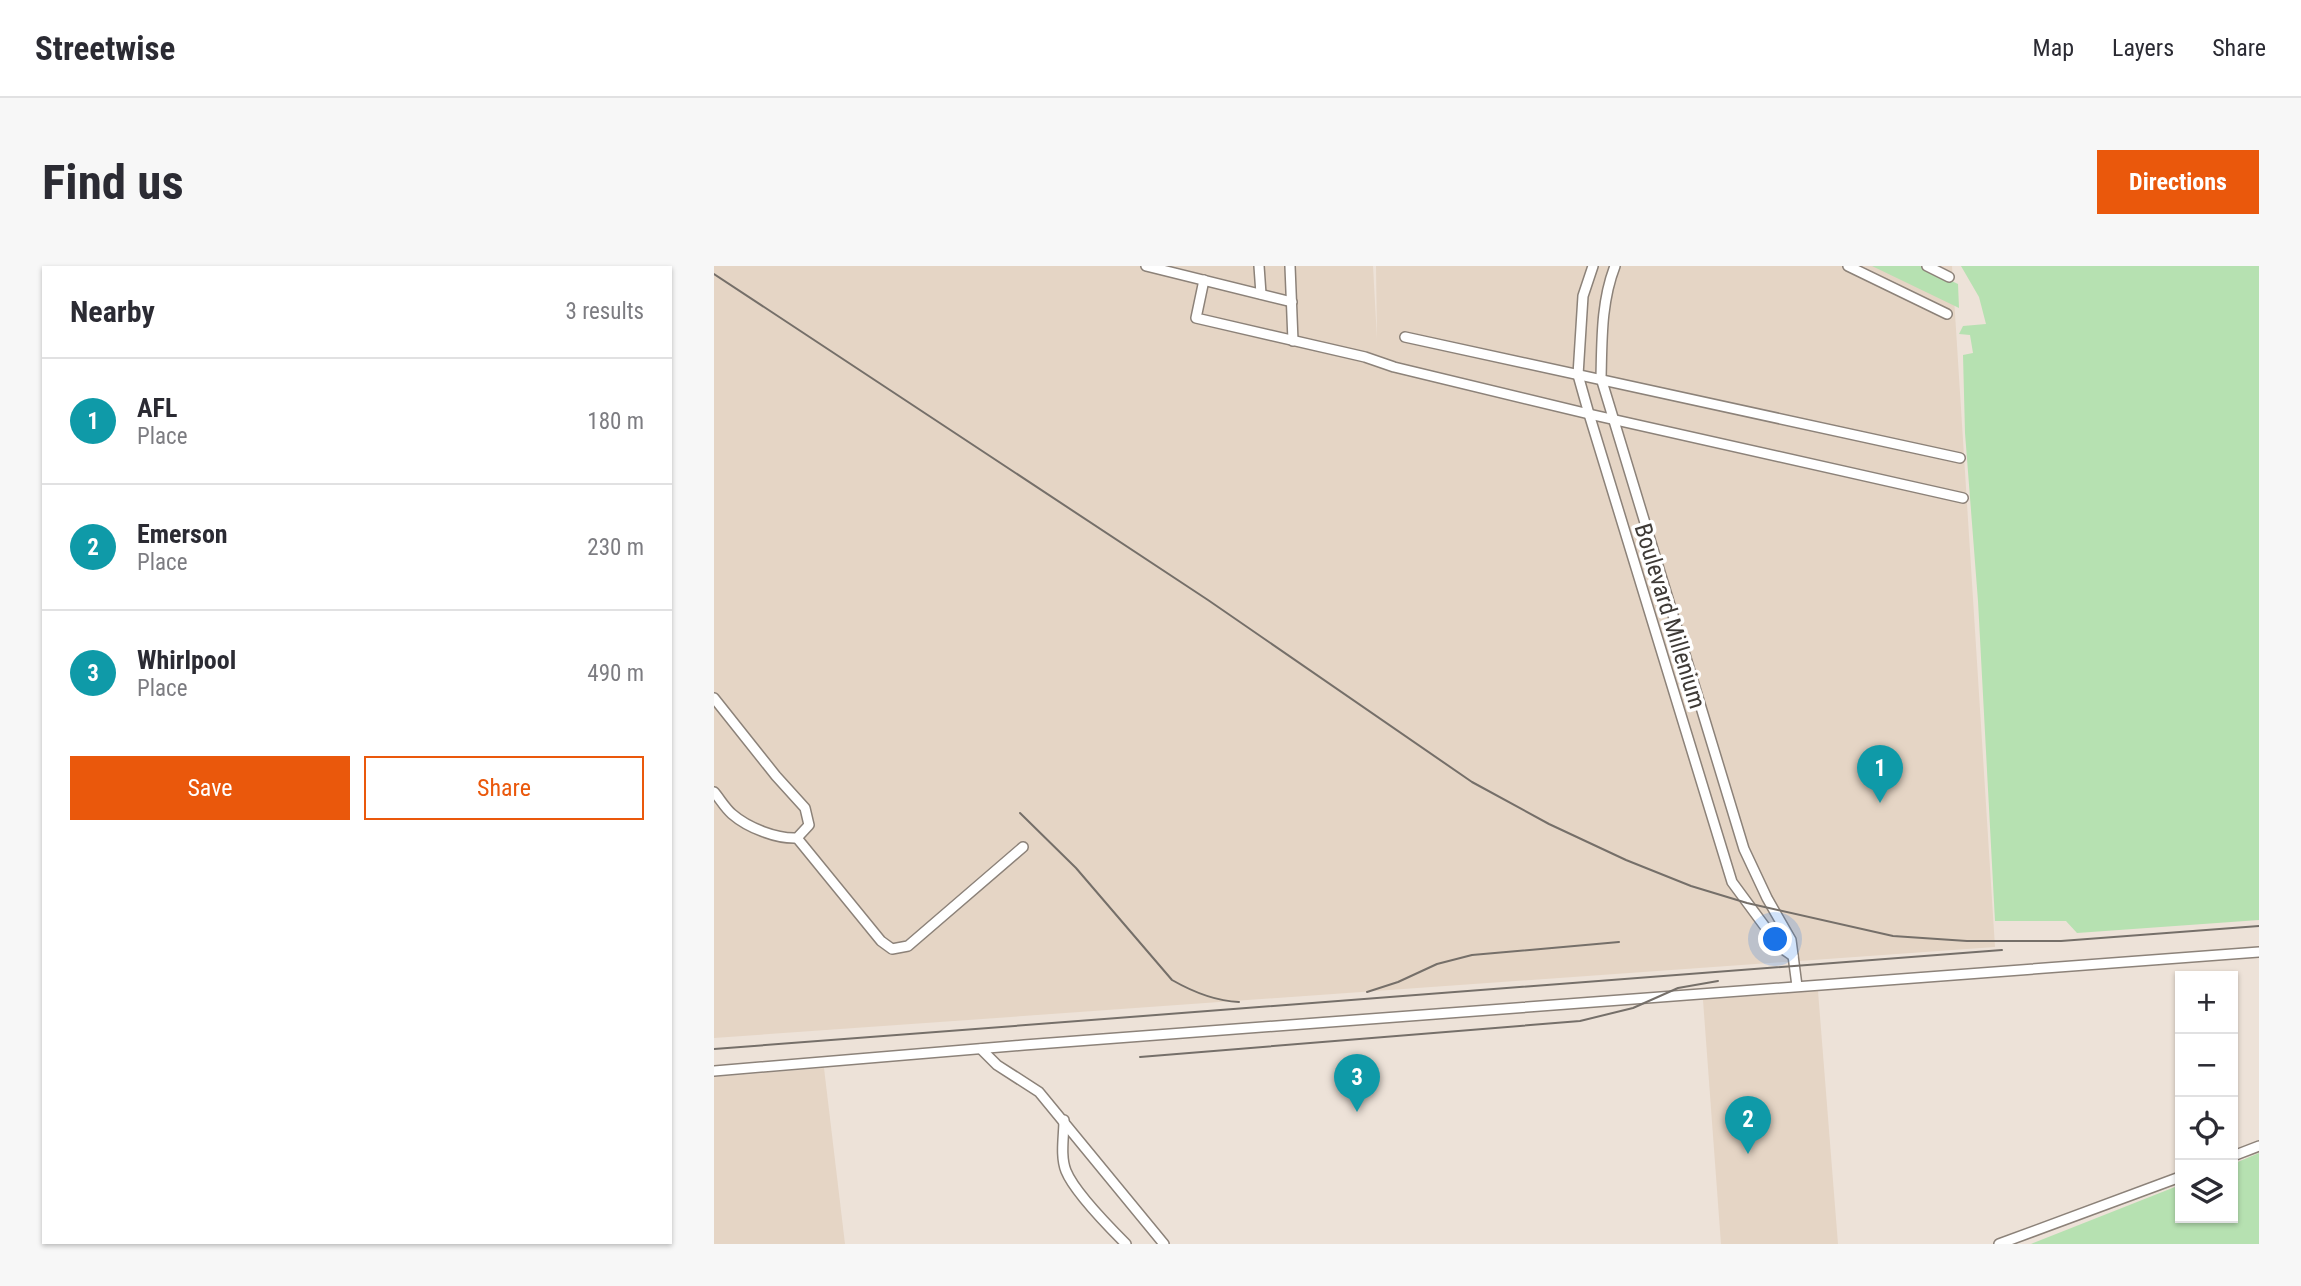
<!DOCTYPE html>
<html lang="en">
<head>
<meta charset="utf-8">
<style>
  body { margin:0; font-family:"Roboto Condensed",sans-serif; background:#f7f7f7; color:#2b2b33 }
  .controls { position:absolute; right:21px; bottom:21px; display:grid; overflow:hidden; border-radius:0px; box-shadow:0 2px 5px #0004 }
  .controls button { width:63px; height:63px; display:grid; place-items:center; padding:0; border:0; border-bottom:2px solid #e1e1e2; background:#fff; color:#2b2b33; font:35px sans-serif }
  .you { position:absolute; left:1062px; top:674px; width:24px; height:24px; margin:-18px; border:5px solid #fff; border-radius:50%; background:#1a73e8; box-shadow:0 0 0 10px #1a73e833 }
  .badge { display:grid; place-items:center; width:46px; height:46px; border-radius:50%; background:#ea580c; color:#fff; font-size:23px; font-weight:700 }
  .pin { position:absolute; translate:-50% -58px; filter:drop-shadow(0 2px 4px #0008) }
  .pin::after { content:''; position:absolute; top:37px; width:24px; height:21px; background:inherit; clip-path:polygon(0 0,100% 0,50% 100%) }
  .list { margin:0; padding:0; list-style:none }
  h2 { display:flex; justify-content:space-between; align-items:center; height:91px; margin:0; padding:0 28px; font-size:30px }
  h2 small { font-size:23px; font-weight:400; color:#7c7c81 }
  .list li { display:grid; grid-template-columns:46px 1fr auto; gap:21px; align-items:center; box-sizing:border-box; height:126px; padding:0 28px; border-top:2px solid #e1e1e2 }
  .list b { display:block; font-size:26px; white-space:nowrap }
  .list p { margin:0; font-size:23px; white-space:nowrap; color:#7c7c81 }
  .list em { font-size:23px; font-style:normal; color:#7c7c81 }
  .actions { display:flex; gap:14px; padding:21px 28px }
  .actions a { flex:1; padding:16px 0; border:2px solid #ea580c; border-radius:0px; text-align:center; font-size:24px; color:#ea580c }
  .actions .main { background:#ea580c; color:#fff }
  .icon { flex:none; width:38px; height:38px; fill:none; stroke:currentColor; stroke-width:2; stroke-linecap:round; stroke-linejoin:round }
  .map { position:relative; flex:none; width:1545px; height:978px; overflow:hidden; border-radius:0px }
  header { display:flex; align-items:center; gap:42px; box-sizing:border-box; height:98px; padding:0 35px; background:#fff; border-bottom:2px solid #e1e1e2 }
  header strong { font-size:33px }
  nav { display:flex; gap:38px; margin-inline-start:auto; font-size:24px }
  .intro { display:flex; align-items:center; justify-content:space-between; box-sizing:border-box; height:168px; padding:0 42px }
  h1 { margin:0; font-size:49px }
  .button { padding:18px 32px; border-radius:0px; background:#ea580c; color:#fff; font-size:24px; font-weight:700 }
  main { display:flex; gap:42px; padding:0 42px }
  aside { flex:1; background:#fff; border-radius:0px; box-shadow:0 2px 5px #0004 }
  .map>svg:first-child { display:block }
  .built { fill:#e5d5c5 }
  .green { fill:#b6e1b1 }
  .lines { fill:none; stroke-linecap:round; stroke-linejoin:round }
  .minor-casing { stroke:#8c8279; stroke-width:12 }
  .minor { stroke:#fff; stroke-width:9 }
  .rail { stroke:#756f69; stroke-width:2 }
  .labels { text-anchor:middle; stroke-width:7; stroke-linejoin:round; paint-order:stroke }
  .street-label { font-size:24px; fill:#3e3a36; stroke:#fff }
</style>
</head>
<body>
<header>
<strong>Streetwise</strong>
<nav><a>Map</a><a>Layers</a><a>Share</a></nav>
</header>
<div class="intro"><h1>Find us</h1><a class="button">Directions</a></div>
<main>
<aside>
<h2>Nearby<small>3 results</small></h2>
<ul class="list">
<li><span class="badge" style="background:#0f9aa8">1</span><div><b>AFL</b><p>Place</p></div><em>180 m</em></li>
<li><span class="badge" style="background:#0f9aa8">2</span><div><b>Emerson</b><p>Place</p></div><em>230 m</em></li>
<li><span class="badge" style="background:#0f9aa8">3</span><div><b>Whirlpool</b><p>Place</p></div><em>490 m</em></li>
</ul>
<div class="actions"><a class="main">Save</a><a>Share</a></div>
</aside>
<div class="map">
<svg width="1545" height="978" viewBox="0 0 1545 978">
  <rect width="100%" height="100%" fill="#ede2d8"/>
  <g class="built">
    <path d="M0,0H659L663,73L662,0H1238L1281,681L0,772Z"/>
    <path d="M1104,725L1124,978H1007L989,734Z"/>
    <path d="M110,802L131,978H0V811Z"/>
  </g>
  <g class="green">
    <path d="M1158,0H1206L1244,18L1245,42Z"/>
    <path d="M1247,0H1545V654L1363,667L1352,655H1281L1264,335L1251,167L1249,89L1259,87L1256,69L1245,68L1249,60L1272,58L1265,31Z"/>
    <path d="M1545,887V978H1317L1466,919V952H1519V898Z"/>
  </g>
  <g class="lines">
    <g class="minor-casing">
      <g id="minor">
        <path d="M432,0L578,36"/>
        <path d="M545,0L547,28"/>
        <path d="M576,0L579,75"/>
        <path d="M879,0L869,30L864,109L875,148L1018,616L1066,681L1079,690"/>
        <path d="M901,0C887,36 888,74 887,112L1030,583L1053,632L1077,674L1083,720"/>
        <path d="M1134,0L1233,48"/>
        <path d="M1213,0L1235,11"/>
        <path d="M490,14L482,52L651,91L680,101L875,148L1249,232"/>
        <path d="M691,71L1246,192"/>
        <path d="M0,432L62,510L91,542L95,559L83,572C63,573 34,562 18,548C11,542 6,533 0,526"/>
        <path d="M83,572L167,675L178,683L194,680L309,581"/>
        <path d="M267,783L283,799L325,826L450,978"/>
        <path d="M0,805L310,779L1545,686"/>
        <path d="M350,854C350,870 346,890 352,905C360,925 396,962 412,978"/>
        <path d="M1519,890L1545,880"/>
        <path d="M1285,978L1466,911"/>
      </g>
    </g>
    <use href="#minor" class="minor"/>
    <g class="rail">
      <path d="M0,8L494,334L758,516L835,558L912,594L977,620L1033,637L1179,670L1253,675H1347L1545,660"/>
      <path d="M306,547L362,602L458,714C479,726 500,735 525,736"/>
      <path d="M653,726L684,716L723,698L758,689L905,676"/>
      <path d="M0,783L1288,684"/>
      <path d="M426,791L866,755L919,742L964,722L1004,715"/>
    </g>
  </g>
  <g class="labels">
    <g class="street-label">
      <text transform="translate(956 350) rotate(73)" y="8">Boulevard Millenium</text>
    </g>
  </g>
</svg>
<div class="controls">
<button>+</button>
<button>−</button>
<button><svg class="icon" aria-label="locate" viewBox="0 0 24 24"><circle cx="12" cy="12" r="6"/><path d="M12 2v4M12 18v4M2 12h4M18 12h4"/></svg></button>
<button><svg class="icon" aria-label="layers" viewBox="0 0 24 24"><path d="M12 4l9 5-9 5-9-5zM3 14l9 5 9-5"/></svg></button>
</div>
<div class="you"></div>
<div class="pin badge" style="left:1166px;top:537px;background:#0f9aa8">1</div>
<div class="pin badge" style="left:1034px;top:888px;background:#0f9aa8">2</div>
<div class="pin badge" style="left:643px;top:846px;background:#0f9aa8">3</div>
</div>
</main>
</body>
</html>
